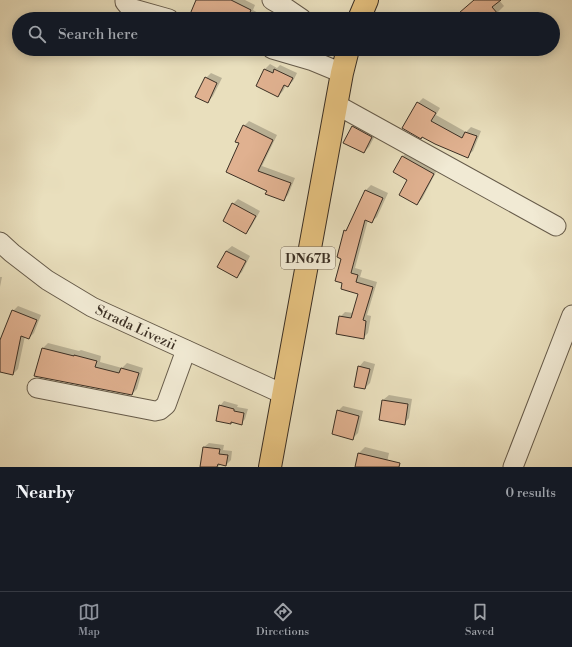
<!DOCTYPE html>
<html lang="en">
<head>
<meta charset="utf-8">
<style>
  body { margin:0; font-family:"Libre Bodoni",serif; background:#242831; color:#f1f3f6 }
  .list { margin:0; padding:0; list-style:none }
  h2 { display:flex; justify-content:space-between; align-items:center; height:52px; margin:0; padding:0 16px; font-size:17px }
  h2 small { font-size:13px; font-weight:400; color:#9ea1a6 }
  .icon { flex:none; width:22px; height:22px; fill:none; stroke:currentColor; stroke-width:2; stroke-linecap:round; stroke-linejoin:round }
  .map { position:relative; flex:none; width:572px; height:467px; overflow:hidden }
  .search { position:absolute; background:#171b24; box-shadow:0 2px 10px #0003; left:12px; right:12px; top:12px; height:44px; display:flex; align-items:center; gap:10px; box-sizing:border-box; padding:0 14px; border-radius:22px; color:#9ea1a6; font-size:15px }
  .sheet { height:124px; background:#171b24 }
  nav { display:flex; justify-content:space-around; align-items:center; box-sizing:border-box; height:56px; border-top:1px solid #363941; background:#171b24; font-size:11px; color:#9ea1a6 }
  nav a { display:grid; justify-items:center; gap:2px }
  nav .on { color:#8c9099 }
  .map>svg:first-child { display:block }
  .shadow { fill:#0003 }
  .building { fill:#e0b190; stroke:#3b2f24 }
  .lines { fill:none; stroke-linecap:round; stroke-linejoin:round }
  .minor-casing { stroke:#665b4a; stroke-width:21 }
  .major-casing { stroke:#3b2f24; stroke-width:24 }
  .minor { stroke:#f1ead4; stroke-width:19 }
  .major { stroke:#e4c07e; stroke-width:22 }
  .labels { text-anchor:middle; stroke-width:3; stroke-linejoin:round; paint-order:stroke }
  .shield { fill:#f1ead4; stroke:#726759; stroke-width:1 }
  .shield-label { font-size:13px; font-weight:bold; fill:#3b2f24 }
  .street-label { font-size:14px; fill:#3b2f24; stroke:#f1ead4 }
</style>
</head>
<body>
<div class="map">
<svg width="572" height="467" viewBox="0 0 572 467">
  <rect width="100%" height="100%" fill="#e9dfbd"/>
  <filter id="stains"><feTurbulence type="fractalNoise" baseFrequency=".005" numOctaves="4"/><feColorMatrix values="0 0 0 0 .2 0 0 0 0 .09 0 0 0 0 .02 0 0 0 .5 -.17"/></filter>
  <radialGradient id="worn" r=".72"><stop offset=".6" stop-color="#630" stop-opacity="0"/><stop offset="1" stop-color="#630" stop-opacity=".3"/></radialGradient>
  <g class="shadow">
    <path d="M197,0H245L255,5L253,10L258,13L255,19H197Z"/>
    <path d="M474,0H499L504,6L491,19H458Z"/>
    <path d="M270,64L277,68L280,65L297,73L293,81L288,86L286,85L283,91L278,96L257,85L265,69Z"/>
    <path d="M211,73L222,78L213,96L208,102L206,78Z"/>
    <path d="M423,98L440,108L436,115L466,132L471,127L481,131L473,151L467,156L436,143L418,103Z"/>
    <path d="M249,121L277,135L262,166L295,178L288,195L283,200L268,191L240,143L244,126Z"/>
    <path d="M358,121L377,132L369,147L364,152L345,143L353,126Z"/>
    <path d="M408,151L438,168L422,199L417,204L409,180L394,171L403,156Z"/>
    <path d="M371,185L388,193L377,217L371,222L368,220L355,268L362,270L360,277L377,282L367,315L371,316L368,333L363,338L340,317L345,312L354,313L359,294L344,283L342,258L345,231L349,226L366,190Z"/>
    <path d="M238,199L260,211L251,227L246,233L233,204Z"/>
    <path d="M232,246L250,256L242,272L237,277L226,251Z"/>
    <path d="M0,277H2L0,287Z"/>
    <path d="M18,306L41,315L34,333L29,338L25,336L18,369L13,374L0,371V343L13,311Z"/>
    <path d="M48,343L79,351L81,350L101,356L100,362L122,368L127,363L143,368L137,389L132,394L43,348Z"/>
    <path d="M364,361L375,364L370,383L365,388L359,367Z"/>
    <path d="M389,395L412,399L409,418L404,424L383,400Z"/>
    <path d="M224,401L238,405L237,407L248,409L245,419L241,424L232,422L230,423L220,406Z"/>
    <path d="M343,406L363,411L358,433L353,438L338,411Z"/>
    <path d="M209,443L224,445L223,450L232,451L231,460L226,465L221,464L218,467H210L204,447Z"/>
    <path d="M365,447L389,453L386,467H356L359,453Z"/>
  </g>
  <g class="building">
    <path d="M196,0H231L251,10L247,19H188Z"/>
    <path d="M474,0H501L492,7L498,14L493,19H452Z"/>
    <path d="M264,69L273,73L274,69L293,78L288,87L284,85L278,97L256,86Z"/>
    <path d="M205,77L217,83L208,103L195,97Z"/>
    <path d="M417,102L436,113L431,121L462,138L465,132L477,136L468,158L435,144L422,137L421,139L402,128Z"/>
    <path d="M243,125L273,140L258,171L291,183L284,201L265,194L267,191L226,172L239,143L235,142Z"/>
    <path d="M352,126L372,137L364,153L343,143Z"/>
    <path d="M402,156L434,174L417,205L399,195L407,180L393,172Z"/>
    <path d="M365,190L383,198L372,223L365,220L351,273L358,275L356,282L373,287L363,320L366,321L364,339L336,334L339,316L351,318L358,294L341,289L342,283L335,281L341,259L337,257L344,230L346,231Z"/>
    <path d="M232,203L256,216L246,234L223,221Z"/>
    <path d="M226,251L246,261L237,278L217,267Z"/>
    <path d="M12,310L37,320L29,339L21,336L13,375L0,372V340Z"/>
    <path d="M42,348L74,356V355L97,361L95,367L119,373L121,368L139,373L132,395L34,376Z"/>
    <path d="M358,366L370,369L365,389L354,387Z"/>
    <path d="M382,400L408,404L405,425L379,420Z"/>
    <path d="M219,405L234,409V411L244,413L242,425L231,422V424L216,421Z"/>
    <path d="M337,410L359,416L353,440L332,434Z"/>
    <path d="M203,447L220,449L219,454L228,455L226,466L218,464L217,467H200Z"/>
    <path d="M358,453L400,463L399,467H355Z"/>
  </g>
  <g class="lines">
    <g class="minor-casing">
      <g id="minor">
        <path d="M125,0V2L130,8L169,19"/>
        <path d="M272,0L286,8L302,19"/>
        <path d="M272,49L313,61L342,73"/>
        <path d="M337,105L556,226"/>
        <path d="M0,242L12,253L47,280L92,307L283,394"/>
        <path d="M37,388L155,411L160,410L166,405L186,350"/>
        <path d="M513,467L572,315"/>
      </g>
    </g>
    <g class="major-casing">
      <g id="major">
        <path d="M359,19L367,0"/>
        <path d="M270,467L342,73L348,49"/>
      </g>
    </g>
    <use href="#minor" class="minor"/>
    <use href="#major" class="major"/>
  </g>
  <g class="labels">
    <rect class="shield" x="281" y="247" width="54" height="22" rx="3"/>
    <g class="shield-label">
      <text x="308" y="263">DN67B</text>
    </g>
    <g class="street-label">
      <text transform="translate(136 327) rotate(25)" y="5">Strada Livezii</text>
    </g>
  </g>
  <rect width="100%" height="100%" filter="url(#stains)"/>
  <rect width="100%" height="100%" fill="url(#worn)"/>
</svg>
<div class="search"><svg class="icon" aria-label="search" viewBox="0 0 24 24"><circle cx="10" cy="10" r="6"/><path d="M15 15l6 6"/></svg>Search here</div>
</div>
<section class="sheet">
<h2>Nearby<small>0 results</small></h2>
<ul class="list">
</ul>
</section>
<nav>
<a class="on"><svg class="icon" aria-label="map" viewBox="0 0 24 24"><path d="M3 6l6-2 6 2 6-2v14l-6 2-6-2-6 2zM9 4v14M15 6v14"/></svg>Map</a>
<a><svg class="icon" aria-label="directions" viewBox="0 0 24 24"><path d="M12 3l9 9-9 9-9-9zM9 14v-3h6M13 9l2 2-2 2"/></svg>Directions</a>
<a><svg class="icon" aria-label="saved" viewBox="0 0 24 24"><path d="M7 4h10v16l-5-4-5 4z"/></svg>Saved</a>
</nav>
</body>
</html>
